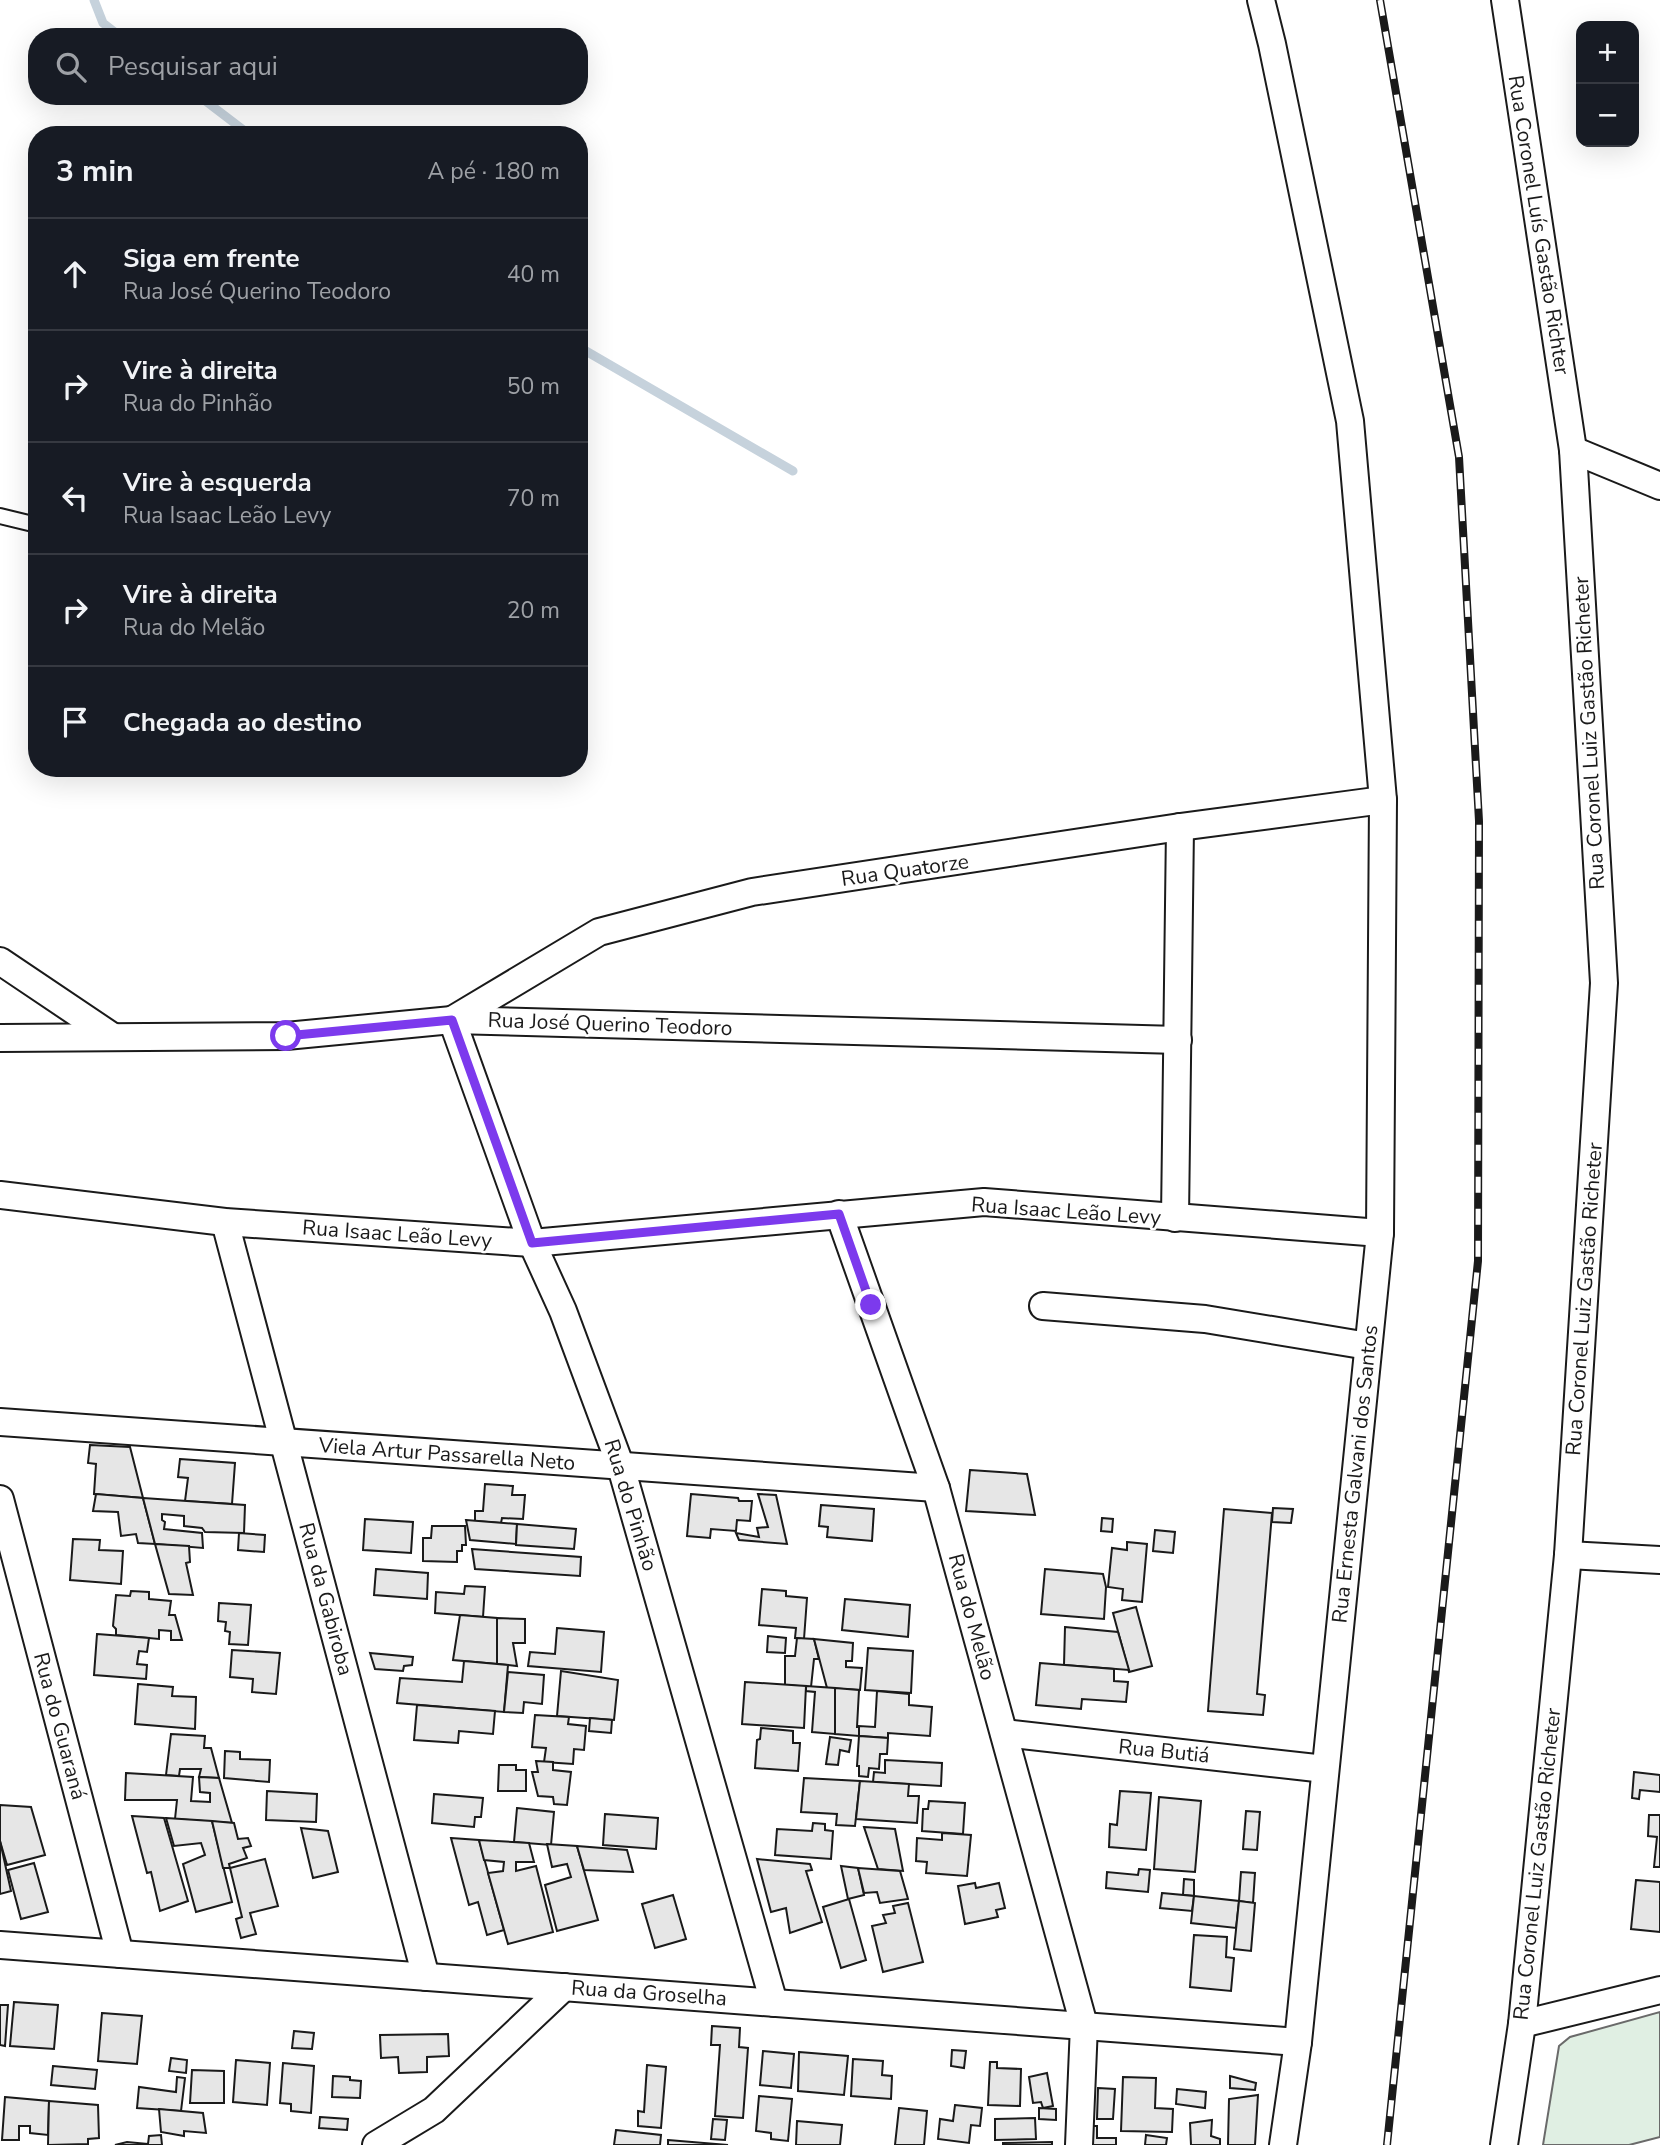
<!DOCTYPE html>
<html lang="pt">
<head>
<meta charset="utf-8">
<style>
  body { margin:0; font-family:"Nunito Sans",sans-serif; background:#242831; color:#f1f3f6 }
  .controls { position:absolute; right:21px; top:21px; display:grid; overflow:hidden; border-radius:14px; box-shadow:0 7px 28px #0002 }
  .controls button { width:63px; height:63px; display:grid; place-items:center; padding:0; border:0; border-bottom:2px solid #363941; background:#171b24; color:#f1f3f6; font:35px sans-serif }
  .stop { position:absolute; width:21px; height:21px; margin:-16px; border:5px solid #7c3aed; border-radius:50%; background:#fff }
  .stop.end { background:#7c3aed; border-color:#fff; box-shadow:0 2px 7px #0008 }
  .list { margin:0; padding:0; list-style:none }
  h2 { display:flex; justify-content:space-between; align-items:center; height:91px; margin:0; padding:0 28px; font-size:30px }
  h2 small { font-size:23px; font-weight:400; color:#9ea1a6 }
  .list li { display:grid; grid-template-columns:46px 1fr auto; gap:21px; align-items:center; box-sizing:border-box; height:112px; padding:0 28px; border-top:2px solid #363941 }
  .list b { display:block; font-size:26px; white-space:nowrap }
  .list p { margin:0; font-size:23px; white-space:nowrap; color:#9ea1a6 }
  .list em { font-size:23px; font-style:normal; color:#9ea1a6 }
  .icon { flex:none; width:38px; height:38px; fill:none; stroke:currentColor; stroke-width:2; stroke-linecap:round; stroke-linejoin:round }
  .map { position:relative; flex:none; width:1660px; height:2145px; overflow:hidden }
  .search { position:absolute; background:#171b24; box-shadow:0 7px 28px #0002; left:28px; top:28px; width:560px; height:77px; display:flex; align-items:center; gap:18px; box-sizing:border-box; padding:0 24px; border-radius:28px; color:#9ea1a6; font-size:26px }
  .panel { position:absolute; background:#171b24; box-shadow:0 7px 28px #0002; left:28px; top:126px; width:560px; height:651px; border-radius:28px }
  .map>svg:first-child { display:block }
  .green { fill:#e0efe3; stroke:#6a6a6a; stroke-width:2 }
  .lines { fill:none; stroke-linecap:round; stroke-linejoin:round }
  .stream { stroke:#c6d2dc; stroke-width:9 }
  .building { fill:#e6e6e6; stroke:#1a1a1a; stroke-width:2 }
  .service-casing { stroke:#1a1a1a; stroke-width:18 }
  .minor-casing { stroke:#1a1a1a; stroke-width:30 }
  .service { stroke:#fff; stroke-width:14 }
  .minor { stroke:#fff; stroke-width:26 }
  .rail-casing { stroke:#1a1a1a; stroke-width:8 }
  .rail { stroke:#fff; stroke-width:5; stroke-dasharray:16; stroke-linecap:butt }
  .route { stroke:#7c3aed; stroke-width:9 }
  .labels { text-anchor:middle; stroke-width:5; stroke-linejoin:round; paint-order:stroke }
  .street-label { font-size:21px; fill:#1a1a1a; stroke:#fff }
</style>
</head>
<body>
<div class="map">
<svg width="1660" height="2145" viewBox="0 0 1660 2145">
  <rect width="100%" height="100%" fill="#fff"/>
  <path class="green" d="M1660,2012V2137L1629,2145H1543L1559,2046L1570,2037Z"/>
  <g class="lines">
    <g class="stream">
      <path d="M94,0L103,23L121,37"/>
      <path d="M199,96L250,135"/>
      <path d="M579,347L793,471"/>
    </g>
  </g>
  <g class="building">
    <path d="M90,1445L130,1447L143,1498L94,1494L96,1464L88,1463Z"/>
    <path d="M180,1459L235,1463L232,1504L185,1501L188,1478L178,1477Z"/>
    <path d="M970,1470L1027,1474L1035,1515L966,1511Z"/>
    <path d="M485,1484L513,1486L512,1495H525L523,1519L502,1518L501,1523L475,1521V1511H483Z"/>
    <path d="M96,1494L143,1498L155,1544L138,1543L136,1534L121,1536L118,1512L93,1511Z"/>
    <path d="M691,1494L738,1498L739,1501H752L750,1521L737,1520L736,1531L711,1529L710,1538L687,1536Z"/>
    <path d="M758,1494L776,1495L787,1544L739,1540L736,1533L759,1537L757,1528L768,1527Z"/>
    <path d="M143,1498L245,1505L244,1533L205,1532L202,1528L184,1526V1516L162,1514V1520L165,1522L164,1529L202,1533L203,1548L155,1544Z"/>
    <path d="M821,1505L874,1509L872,1541L827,1537L828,1527L819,1526Z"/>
    <path d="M1273,1508L1293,1509L1291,1523L1272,1522Z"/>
    <path d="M1224,1509L1272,1513L1257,1694L1265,1695L1263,1715L1208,1711Z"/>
    <path d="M1102,1518L1113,1519L1112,1532L1101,1531Z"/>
    <path d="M365,1519L413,1522L411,1553L363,1550Z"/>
    <path d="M466,1520L517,1524L516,1544L470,1540Z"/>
    <path d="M517,1524L576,1529L574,1549L516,1545Z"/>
    <path d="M432,1526H465L466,1545H462V1551H457V1562L423,1561V1538H431Z"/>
    <path d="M1155,1530L1175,1532L1173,1553L1153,1551Z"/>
    <path d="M239,1533L265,1535L264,1552L238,1550Z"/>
    <path d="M73,1539L100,1540L99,1550L123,1551L121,1584L70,1580Z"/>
    <path d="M1127,1542L1147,1544L1142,1602L1122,1600L1123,1589L1108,1587L1112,1548L1127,1550Z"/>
    <path d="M155,1544L189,1546L190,1562L186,1563L193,1595L169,1594Z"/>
    <path d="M472,1549L581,1557L580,1576L475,1569Z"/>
    <path d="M376,1569L428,1573L427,1599L374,1595Z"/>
    <path d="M1045,1569L1103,1574L1106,1587L1104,1619L1041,1614Z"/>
    <path d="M465,1586L485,1587L483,1617L435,1613L436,1592L464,1594Z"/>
    <path d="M762,1589L786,1591V1596L807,1598L804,1639L795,1638L796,1628L759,1625Z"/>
    <path d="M131,1591L149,1592V1599L171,1601L169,1615H175L182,1640H171V1631L159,1630V1639L116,1635V1629L113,1626L116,1595L130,1596Z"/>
    <path d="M845,1599L910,1605L908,1637L842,1630Z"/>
    <path d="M219,1603L251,1605L248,1645L229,1644L230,1632L225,1631L226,1622L218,1621Z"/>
    <path d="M1136,1607L1152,1666L1129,1672L1113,1613Z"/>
    <path d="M460,1615L497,1618V1664L453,1660Z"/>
    <path d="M497,1618L525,1619V1643H513L517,1666L497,1664Z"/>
    <path d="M1065,1627L1118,1632L1129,1670L1064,1665Z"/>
    <path d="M557,1628L604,1632L601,1672L528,1666L530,1652L555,1654Z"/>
    <path d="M97,1634L149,1638L147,1652L139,1651L137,1664L147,1665L146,1679L94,1675Z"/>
    <path d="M768,1636L786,1638L785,1653L767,1652Z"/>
    <path d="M797,1638L814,1639L819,1659H814L811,1687L785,1685V1656H795Z"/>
    <path d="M814,1639L853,1643L852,1661H846V1667L862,1668L860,1690L827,1688Z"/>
    <path d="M868,1648L913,1651L911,1693L865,1690Z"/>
    <path d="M232,1650L280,1653L276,1694L252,1692L253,1679L230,1677Z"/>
    <path d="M370,1653L413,1657L412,1665L404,1666L403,1671L375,1669Z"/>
    <path d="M464,1661L508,1665L504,1712L397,1703L400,1678L462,1682Z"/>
    <path d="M1040,1663L1114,1669V1681L1128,1682L1126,1702L1082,1699L1081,1709L1036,1705Z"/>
    <path d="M561,1671L618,1680L614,1720L557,1716Z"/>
    <path d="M508,1672L544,1675L542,1704L524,1702L523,1713L504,1712Z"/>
    <path d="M745,1682L806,1686L804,1728L742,1724Z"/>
    <path d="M138,1684L173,1687L172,1696L196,1697L195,1729L135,1724Z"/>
    <path d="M806,1686L835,1688V1734L812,1732L815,1692L806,1691Z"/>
    <path d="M835,1688L859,1690L857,1727H859V1736L835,1734Z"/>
    <path d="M877,1691L909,1694V1705L932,1707L930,1736L888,1733V1738L859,1736V1726L875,1727Z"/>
    <path d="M417,1705L495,1711L493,1734L459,1731L458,1743L414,1740Z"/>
    <path d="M535,1715L569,1717L568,1724L586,1726L584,1750L574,1749L573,1764L544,1762L546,1748L532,1747Z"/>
    <path d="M590,1718L612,1720L611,1733L589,1731Z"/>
    <path d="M761,1728L793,1731V1743H800L798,1771L755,1768L757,1740L760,1739Z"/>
    <path d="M171,1734L205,1736L204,1748H211L219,1778L199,1777L201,1769H180L179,1776L166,1775Z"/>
    <path d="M859,1736L888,1738L887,1754H880L879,1769L869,1768L868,1777L859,1776V1766H857Z"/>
    <path d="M830,1737L851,1740L849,1752L840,1750L838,1765L826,1764Z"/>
    <path d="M225,1751L240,1752V1759L270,1760L269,1782L224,1778Z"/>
    <path d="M885,1760L942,1763L941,1786L873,1782L874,1772L885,1773Z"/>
    <path d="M536,1761L553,1762V1770L571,1772L567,1805L554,1804L553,1797L538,1796L532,1772H538Z"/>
    <path d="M499,1765H516V1770H526V1791H498Z"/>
    <path d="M1634,1772L1660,1775V1792L1640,1790L1639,1799L1632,1798Z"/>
    <path d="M126,1773L193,1777L191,1801L210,1802V1793L200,1792L199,1777L219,1778L232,1823L175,1819L177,1800H125Z"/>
    <path d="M804,1778L860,1781L855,1826L836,1825L837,1814L801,1812Z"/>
    <path d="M860,1781L909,1784L908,1796H919L917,1823L856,1819Z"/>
    <path d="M267,1791L317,1794L316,1822L266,1820Z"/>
    <path d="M1120,1791L1151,1793L1146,1850L1109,1847L1110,1824L1117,1825Z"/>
    <path d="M434,1794L483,1798L481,1817H475L474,1827L432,1823Z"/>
    <path d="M1159,1797L1201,1801L1195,1872L1154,1869Z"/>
    <path d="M929,1801L965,1803L963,1834L922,1831L923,1809H928Z"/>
    <path d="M0,1805L31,1807L45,1855L7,1865L0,1841Z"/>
    <path d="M517,1808L554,1812L551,1845L514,1842Z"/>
    <path d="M1246,1811L1260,1812L1257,1850L1243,1849Z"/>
    <path d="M605,1814L658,1818L656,1849L603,1845Z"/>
    <path d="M1649,1815H1660V1867H1654L1657,1837L1648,1836Z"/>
    <path d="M132,1816L164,1818L188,1901L160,1911L151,1872L147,1873Z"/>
    <path d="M166,1818L212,1821L232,1902L196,1912L183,1864L205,1855L201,1843L174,1846Z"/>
    <path d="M212,1821L234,1823L238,1839L248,1838L251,1846L243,1848L247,1858L229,1864L230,1868H223Z"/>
    <path d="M813,1823L825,1824V1830L833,1831L831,1859L775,1855L777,1829L812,1831Z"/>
    <path d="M864,1827L895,1829L903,1871L878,1869Z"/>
    <path d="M301,1828L328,1831L338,1872L313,1878Z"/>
    <path d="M942,1833L971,1835L967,1876L926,1873L927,1862L916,1861L917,1838L942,1840Z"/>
    <path d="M451,1838L479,1840L504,1930L487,1935L478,1902L469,1905Z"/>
    <path d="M479,1840L529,1843L534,1862H516V1871L536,1866L553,1932L508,1944L488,1873L503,1871L504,1862L484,1860Z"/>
    <path d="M0,1841L11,1891L0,1894Z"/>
    <path d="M547,1844L577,1846L598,1920L557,1931L545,1885L571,1877L567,1864L552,1867Z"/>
    <path d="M577,1846L627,1850L633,1872L584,1870Z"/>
    <path d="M265,1859L278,1906L250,1913L256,1934L241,1938L236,1919L242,1917L230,1868Z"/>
    <path d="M757,1859L810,1864L812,1870L806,1871L822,1922L790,1933L786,1908L771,1912Z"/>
    <path d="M34,1863L48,1912L21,1919L8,1870Z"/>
    <path d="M841,1866L858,1868L864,1895L848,1899Z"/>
    <path d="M858,1868L900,1871L908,1899L880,1903L877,1892L864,1893Z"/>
    <path d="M1139,1869L1150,1870L1148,1892L1106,1888L1107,1872L1138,1875Z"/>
    <path d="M1241,1872L1255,1873L1253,1903L1239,1901Z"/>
    <path d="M1184,1879L1194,1880V1896L1183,1895Z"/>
    <path d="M1636,1880L1660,1882V1932L1631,1929Z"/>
    <path d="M975,1883L976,1888L999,1883L1005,1908L996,1910L998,1917L965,1924L958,1886Z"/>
    <path d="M1162,1893L1194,1896L1192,1911L1160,1908Z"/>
    <path d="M673,1895L686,1939L655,1948L642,1904Z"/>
    <path d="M1194,1896L1239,1901L1236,1928L1191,1923Z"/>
    <path d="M849,1899L866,1960L841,1968L823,1907Z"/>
    <path d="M1239,1901L1255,1903L1251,1951L1234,1949Z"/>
    <path d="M908,1903L923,1962L883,1972L872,1926L886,1923L883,1915L895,1913L893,1906Z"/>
    <path d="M1194,1935L1227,1937L1226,1957L1234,1958L1231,1991L1190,1987Z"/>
    <path d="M14,2002L58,2005L54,2049L10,2046Z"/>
    <path d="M0,2005H8L5,2046L0,2045Z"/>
    <path d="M102,2013L142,2016L137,2064L98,2061Z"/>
    <path d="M712,2026L740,2028L739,2047L748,2048L743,2118L715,2116L720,2045H711Z"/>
    <path d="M294,2031L314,2033L312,2049L292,2048Z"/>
    <path d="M448,2034L449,2056L427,2057V2072L399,2073L398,2057L381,2058L380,2035Z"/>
    <path d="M952,2050L966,2051L964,2068L951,2066Z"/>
    <path d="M763,2051L794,2054L791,2088L760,2085Z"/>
    <path d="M799,2052L848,2056L844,2095L798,2091Z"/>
    <path d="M171,2058L187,2060L186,2073L169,2071Z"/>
    <path d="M853,2059L883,2061L882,2075L892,2076L891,2099L851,2096Z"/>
    <path d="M236,2060L270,2063L267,2105L233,2102Z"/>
    <path d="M990,2062H997V2068L1021,2069L1020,2106L988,2105Z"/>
    <path d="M283,2063L314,2066L311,2113L291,2111V2104L280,2103Z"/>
    <path d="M647,2065L666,2067L661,2128L638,2126V2111L644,2112Z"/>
    <path d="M53,2066L97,2070L95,2089L51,2085Z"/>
    <path d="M192,2070L224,2071V2103H190Z"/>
    <path d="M1047,2073L1053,2106L1043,2108L1041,2102L1033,2103L1029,2077Z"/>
    <path d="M333,2076L350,2077V2080L361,2081L360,2098L332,2097Z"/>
    <path d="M1230,2076L1256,2083L1255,2090L1230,2088Z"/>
    <path d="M177,2077L185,2078L181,2111L137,2108L139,2087L176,2092Z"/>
    <path d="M1123,2077L1156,2078L1155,2108L1173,2109L1172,2132L1121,2131Z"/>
    <path d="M1098,2088L1115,2089L1113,2119H1097Z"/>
    <path d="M1177,2089L1206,2092L1205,2108L1176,2104Z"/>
    <path d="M1258,2095L1255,2145H1228L1229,2099Z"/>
    <path d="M759,2096L792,2099L788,2141L771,2139V2133L756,2131Z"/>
    <path d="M5,2097L49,2101L48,2135L30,2133V2126H19V2140H2Z"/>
    <path d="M49,2101L98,2105L99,2138L88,2139V2144L48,2145Z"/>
    <path d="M955,2105L982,2108L980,2126L971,2125L969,2143L938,2139L940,2119L953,2121Z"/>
    <path d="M899,2108L927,2111L924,2145H895Z"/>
    <path d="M1039,2108L1056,2109V2120L1039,2119Z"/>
    <path d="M159,2109L203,2113L206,2133L184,2131V2136L161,2132Z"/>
    <path d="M320,2117L348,2119L347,2130L319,2128Z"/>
    <path d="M1035,2118L1036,2139L995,2140V2119Z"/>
    <path d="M713,2119L727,2120L725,2140L711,2139Z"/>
    <path d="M1212,2120L1211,2136L1220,2139V2145H1191L1190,2123Z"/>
    <path d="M797,2121L842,2125L840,2145H796Z"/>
    <path d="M1087,2126H1097V2138H1116V2145H1086Z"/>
    <path d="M616,2130L661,2135L660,2145H614Z"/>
    <path d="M161,2135L162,2145H115L127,2142L148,2144L149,2136Z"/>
    <path d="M1146,2135L1167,2138L1166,2145H1145Z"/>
    <path d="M668,2140L728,2145H668Z"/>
    <path d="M1052,2142V2145H1003V2143Z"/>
  </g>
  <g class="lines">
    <g class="service-casing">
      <path id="service" d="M0,516L37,525"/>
    </g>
    <g class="minor-casing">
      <g id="minor">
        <path d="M1261,0L1272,44L1350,421L1383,800L1380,1233L1298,2042L1283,2145"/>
        <path d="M1573,450L1660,486"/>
        <path d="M0,961L113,1037"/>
        <path d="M0,1038L286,1036L452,1020L1178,1040"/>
        <path d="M0,1195L225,1222L532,1243L984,1202L1380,1233"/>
        <path d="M839,1214L936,1488L1084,2025L1079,2145"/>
        <path d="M1175,1218L1180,827"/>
        <path d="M225,1222L426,1977"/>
        <path d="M1043,1306L1205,1319L1368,1346"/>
        <path d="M0,1422L936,1488"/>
        <path d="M0,1499L120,1954"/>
        <path d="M1568,1555L1660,1560"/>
        <path d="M1004,1733L1325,1769"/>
        <path d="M0,1945L1298,2042"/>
        <path d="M774,2003L621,1467L563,1311L532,1243L452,1020L599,932L752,892L1180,827L1383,800"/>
        <path d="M1522,2024L1660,1990"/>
        <path d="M376,2145L434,2110L564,1987"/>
        <path d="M1504,2145L1522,2024L1568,1555L1604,983L1573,450L1505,0"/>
      </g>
    </g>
    <use href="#service" class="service"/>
    <use href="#minor" class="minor"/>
    <g class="rail-casing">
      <path id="rail" d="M1380,0L1459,457L1479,821L1478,1261L1387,2145"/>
    </g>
    <use href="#rail" class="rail"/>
  </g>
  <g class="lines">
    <path class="route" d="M286,1036L452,1020L532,1243L839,1214L871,1305"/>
  </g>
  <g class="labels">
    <g class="street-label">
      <text transform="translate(1539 225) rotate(81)" y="7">Rua Coronel Luís Gastão Richter</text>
      <text transform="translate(1589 733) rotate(-93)" y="7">Rua Coronel Luiz Gastão Richeter</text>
      <text transform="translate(905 870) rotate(-8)" y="7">Rua Quatorze</text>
      <text transform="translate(610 1024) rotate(2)" y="7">Rua José Querino Teodoro</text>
      <text transform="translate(1066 1211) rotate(4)" y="7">Rua Isaac Leão Levy</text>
      <text transform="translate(397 1234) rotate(4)" y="7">Rua Isaac Leão Levy</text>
      <text transform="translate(1584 1299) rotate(-86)" y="7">Rua Coronel Luiz Gastão Richeter</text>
      <text transform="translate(447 1454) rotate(4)" y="7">Viela Artur Passarella Neto</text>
      <text transform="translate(1355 1474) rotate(-84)" y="7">Rua Ernesta Galvani dos Santos</text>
      <text transform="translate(631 1505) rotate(73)" y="7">Rua do Pinhão</text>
      <text transform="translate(326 1599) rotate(75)" y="7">Rua da Gabiroba</text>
      <text transform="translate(972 1617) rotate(75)" y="7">Rua do Melão</text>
      <text transform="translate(60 1726) rotate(75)" y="7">Rua do Guaraná</text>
      <text transform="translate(1164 1751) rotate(6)" y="7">Rua Butiá</text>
      <text transform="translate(1537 1864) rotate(-84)" y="7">Rua Coronel Luiz Gastão Richeter</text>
      <text transform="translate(649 1993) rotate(4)" y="7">Rua da Groselha</text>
    </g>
  </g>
</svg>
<div class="controls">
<button>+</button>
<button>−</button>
</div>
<div class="stop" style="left:286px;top:1036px"></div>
<div class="stop end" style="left:871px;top:1305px"></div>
<div class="search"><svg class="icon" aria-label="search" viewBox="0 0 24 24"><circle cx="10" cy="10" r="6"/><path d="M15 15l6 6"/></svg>Pesquisar aqui</div>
<section class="panel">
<h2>3 min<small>A pé · 180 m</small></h2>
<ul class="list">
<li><svg class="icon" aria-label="ahead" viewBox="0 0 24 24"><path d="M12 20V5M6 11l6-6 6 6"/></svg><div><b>Siga em frente</b><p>Rua José Querino Teodoro</p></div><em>40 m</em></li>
<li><svg class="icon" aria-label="right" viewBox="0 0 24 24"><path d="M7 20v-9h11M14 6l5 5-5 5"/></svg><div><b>Vire à direita</b><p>Rua do Pinhão</p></div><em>50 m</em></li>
<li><svg class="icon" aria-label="left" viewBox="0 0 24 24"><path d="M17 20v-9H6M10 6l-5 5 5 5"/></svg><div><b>Vire à esquerda</b><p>Rua Isaac Leão Levy</p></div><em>70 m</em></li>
<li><svg class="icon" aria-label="right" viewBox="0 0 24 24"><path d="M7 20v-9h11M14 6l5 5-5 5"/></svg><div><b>Vire à direita</b><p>Rua do Melão</p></div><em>20 m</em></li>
<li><svg class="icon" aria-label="arrive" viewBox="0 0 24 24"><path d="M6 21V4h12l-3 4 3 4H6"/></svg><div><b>Chegada ao destino</b></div></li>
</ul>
</section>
</div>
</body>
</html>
